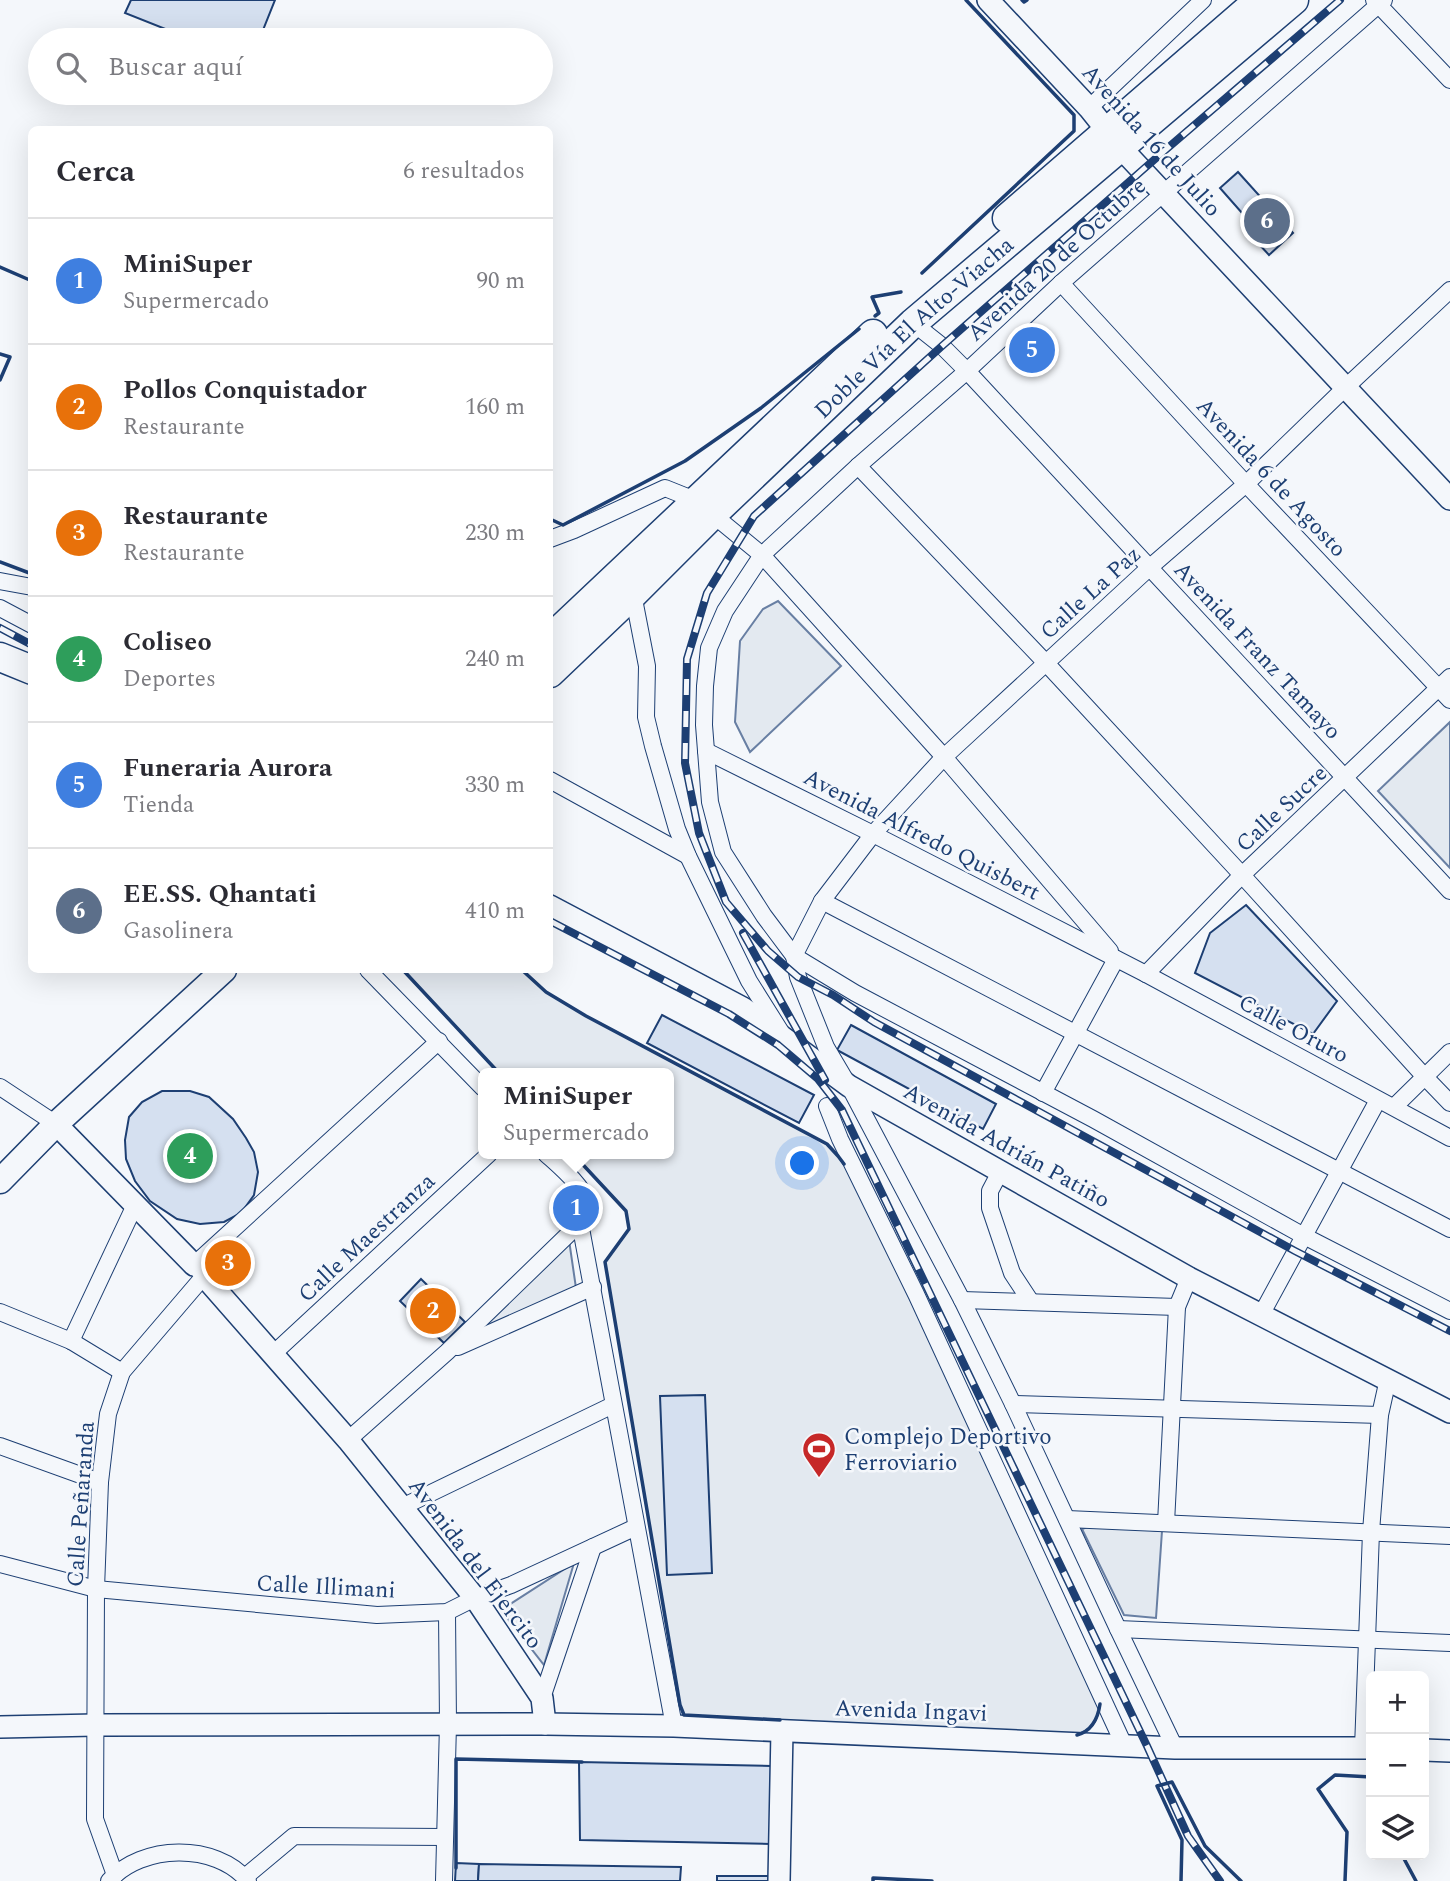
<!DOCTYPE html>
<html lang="es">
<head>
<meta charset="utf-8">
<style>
  body { margin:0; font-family:Spectral,serif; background:#f2f2f3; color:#2b2b33 }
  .controls { position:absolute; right:21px; bottom:21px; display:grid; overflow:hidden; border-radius:10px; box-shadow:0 7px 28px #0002 }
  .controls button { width:63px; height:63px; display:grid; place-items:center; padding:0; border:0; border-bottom:2px solid #e1e1e2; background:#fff; color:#2b2b33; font:35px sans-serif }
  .you { position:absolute; left:803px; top:1164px; width:24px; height:24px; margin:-18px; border:5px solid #fff; border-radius:50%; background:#1a73e8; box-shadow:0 0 0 10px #1a73e833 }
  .badge { display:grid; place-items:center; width:46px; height:46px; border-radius:50%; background:#7c3aed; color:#fff; font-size:23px; font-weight:700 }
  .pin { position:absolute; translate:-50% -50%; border:4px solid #fff; box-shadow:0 2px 7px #0006 }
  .popup { position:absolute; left:478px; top:1068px; width:196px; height:91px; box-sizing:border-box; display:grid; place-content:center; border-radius:10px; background:#fff; filter:drop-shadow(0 2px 5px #0005); font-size:23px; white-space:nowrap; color:#7c7c81 }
  .popup b { font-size:26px; color:#2b2b33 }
  .popup::after { content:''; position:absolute; left:50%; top:100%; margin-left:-14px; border:14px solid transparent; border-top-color:#fff }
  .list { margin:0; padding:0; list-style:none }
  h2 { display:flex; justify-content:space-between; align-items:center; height:91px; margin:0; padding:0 28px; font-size:30px }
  h2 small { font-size:23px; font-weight:400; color:#7c7c81 }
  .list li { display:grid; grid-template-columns:46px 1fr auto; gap:21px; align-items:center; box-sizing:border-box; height:126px; padding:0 28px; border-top:2px solid #e1e1e2 }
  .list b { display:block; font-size:26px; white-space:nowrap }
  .list p { margin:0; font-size:23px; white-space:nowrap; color:#7c7c81 }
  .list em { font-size:23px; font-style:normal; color:#7c7c81 }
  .icon { flex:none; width:38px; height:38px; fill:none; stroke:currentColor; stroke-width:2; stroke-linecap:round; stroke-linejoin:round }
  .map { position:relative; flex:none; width:1450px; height:1881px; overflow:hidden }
  .search { position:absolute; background:#fff; box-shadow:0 7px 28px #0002; left:28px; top:28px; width:525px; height:77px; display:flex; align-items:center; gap:18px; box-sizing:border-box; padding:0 24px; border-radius:38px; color:#7c7c81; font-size:26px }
  .panel { position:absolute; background:#fff; box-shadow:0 7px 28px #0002; left:28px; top:126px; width:525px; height:847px; border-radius:10px }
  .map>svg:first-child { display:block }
  .green { fill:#e3e9f0; stroke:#687fa3; stroke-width:2 }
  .building { fill:#d5e0f0; stroke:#1d3f73; stroke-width:2 }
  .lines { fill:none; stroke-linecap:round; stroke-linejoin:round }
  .street-casing { stroke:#1d3f73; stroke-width:18 }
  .secondary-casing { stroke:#1d3f73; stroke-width:24 }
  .primary-casing { stroke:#1d3f73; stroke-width:27 }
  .highway-casing { stroke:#1d3f73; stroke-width:31 }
  .street { stroke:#f4f7fb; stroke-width:16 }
  .secondary { stroke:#f4f7fb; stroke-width:21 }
  .primary { stroke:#f4f7fb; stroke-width:24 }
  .highway { stroke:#f4f7fb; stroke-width:28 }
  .rail-casing { stroke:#1d3f73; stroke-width:8 }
  .rail { stroke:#f4f7fb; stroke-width:5; stroke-dasharray:16; stroke-linecap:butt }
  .wall { stroke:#1d3f73; stroke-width:3.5 }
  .labels { text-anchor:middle; stroke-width:5; stroke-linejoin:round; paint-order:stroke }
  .street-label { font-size:23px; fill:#1d3f73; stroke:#f4f7fb }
  .poi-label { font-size:23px; fill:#1d3f73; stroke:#f4f7fb; text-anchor:start }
</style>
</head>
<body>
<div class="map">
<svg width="1450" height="1881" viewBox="0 0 1450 1881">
  <rect width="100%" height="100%" fill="#f4f7fb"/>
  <g class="green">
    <path d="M778,601L841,666L750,752L735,722L740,641L763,609Z"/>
    <path d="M1450,722V868L1378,791Z"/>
    <path d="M403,970H522L546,992L586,1016L827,1144L838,1156L849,1172L1101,1695C1098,1718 1098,1729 1072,1736L684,1715L680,1705L605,1262L629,1229L626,1211L573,1154H669V1073H499Z"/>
    <path d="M569,1240L576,1288L471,1338Z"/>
    <path d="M1093,1525L1162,1531L1156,1618L1124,1615L1082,1529Z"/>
    <path d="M574,1563L544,1665L501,1610Z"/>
  </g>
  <g class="building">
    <path d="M131,0H275L259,40H193L125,13Z"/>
    <path d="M1238,172L1293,233L1269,255L1244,228L1250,222L1220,188Z"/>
    <path d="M1246,905L1337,1001L1313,1034L1195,973L1210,933Z"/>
    <path d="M662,1015L814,1095L799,1123L647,1043Z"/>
    <path d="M851,1025L996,1104L983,1129L837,1050Z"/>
    <path d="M162,1091H190L209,1097L233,1119L246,1138L254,1152L258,1172L254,1195L241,1213L224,1222L200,1224L177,1219L150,1201L135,1181L126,1159L125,1140L129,1117L142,1102Z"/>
    <path d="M421,1279L465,1322L444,1343L400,1301Z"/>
    <path d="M705,1395L712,1573L667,1575L660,1396Z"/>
    <path d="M579,1762L771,1766L770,1844L580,1840Z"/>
    <path d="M456,1863L479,1864L478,1881H455Z"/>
    <path d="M479,1864L681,1867L680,1881H478Z"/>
    <rect x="717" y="1876" width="52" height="5"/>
  </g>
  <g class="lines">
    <g class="street-casing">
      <g id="street">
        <path d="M1374,0L1450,80"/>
        <path d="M1384,0L1061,283L967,371L858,466L762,555L725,611L709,648L705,686L704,725L710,802L723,852L764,916L794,956L855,993L1093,1119L1304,1236L1450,1311"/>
        <path d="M1089,108L1203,0"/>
        <path d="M1061,283L1246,484L1450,700"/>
        <path d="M913,323L942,346L967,371L1450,891"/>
        <path d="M858,466L1046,663L1242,875L1424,1076L1450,1103"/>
        <path d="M550,539L574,530L665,488L695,500L762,555L944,757L1110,951"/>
        <path d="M0,581L32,587"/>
        <path d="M633,594L647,666L646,717L653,746L677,829L688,856L749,981L781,1032"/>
        <path d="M0,608L32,625"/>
        <path d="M706,751L873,834L1146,974L1450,1138"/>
        <path d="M550,780L688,856"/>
        <path d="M822,901L1450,1229"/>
        <path d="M368,970L483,1088"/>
        <path d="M1146,974L1242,875L1450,677"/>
        <path d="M0,1087L56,1124"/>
        <path d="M1043,1093L1116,959"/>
        <path d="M827,1106L840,1139L916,1294L1124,1745"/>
        <path d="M1394,1107L1450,1052"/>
        <path d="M1000,1172L990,1191V1208L1012,1273L1031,1302"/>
        <path d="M580,1223L674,1726"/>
        <path d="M962,1300L1177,1307"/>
        <path d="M0,1312L71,1341L122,1372"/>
        <path d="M1261,1315L1378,1100"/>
        <path d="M71,1341L135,1205"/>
        <path d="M458,1347L593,1287"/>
        <path d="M273,1354L489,1154"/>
        <path d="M1013,1404L1380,1415"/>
        <path d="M348,1440L447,1352L580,1223C584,1216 587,1209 586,1201C584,1186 558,1165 546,1154"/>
        <path d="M0,1446L100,1482"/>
        <path d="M402,1507L613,1405"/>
        <path d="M1067,1519L1450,1536"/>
        <path d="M1166,1523L1177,1307L1189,1278"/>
        <path d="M0,1564L96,1589L377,1615L447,1612L475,1598L511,1585L636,1527"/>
        <path d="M1118,1629L1450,1643"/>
        <path d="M542,1698L593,1547"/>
        <path d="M1175,1748L1118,1629L1013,1404L962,1300L849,1086L826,1047L798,977L794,956L822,901L873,834L944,757L1149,568L1246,484L1345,388L1450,290"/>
        <path d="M1363,1748L1371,1532L1380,1415L1388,1379"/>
        <path d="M115,1875L95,1819L96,1589L100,1482L108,1414L122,1372L204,1276L194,1265L439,1041"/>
        <path d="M245,1877L294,1836L445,1837"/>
        <path d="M109,1881C142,1844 215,1842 248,1881"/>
        <path d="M444,1881L448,1724L447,1612"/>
      </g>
    </g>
    <g class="secondary-casing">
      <g id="secondary">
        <path d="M988,0L1089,108L1121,148L1450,499"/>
        <path d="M550,906L743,1008L849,1086L1049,1199L1189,1278L1450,1412"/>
        <path d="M56,1124L194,1265"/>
        <path d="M204,1276L348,1440L475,1598L542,1698L545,1724"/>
        <path d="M0,1727L95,1725L545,1724L674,1726L1175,1748H1371"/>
        <path d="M1424,1750L1450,1751"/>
        <path d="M779,1881L782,1731"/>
      </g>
    </g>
    <g class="primary-casing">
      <path id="primary" d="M0,1181L56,1124L224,970"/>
    </g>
    <g class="highway-casing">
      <g id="highway">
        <path d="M1007,218L1259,0"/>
        <path d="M550,639L873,334"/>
        <path d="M0,657L32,670"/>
        <path id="s1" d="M550,673L633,594L712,515L913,323L1294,0"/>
      </g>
    </g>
    <use href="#street" class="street"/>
    <use href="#secondary" class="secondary"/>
    <use href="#primary" class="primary"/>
    <use href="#highway" class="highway"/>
    <g class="rail-casing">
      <g id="rail">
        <path d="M1340,0L1163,152L942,346L754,516L707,593L687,659L685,763L699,833L726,902L768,951L798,977L833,995L874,1022L1295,1251L1450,1331"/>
        <path d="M0,628L32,645"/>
        <path d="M550,921L729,1014L778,1045L818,1079L842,1110L1147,1746L1188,1836L1220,1881"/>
        <path d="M743,933L825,1080"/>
      </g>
    </g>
    <use href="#rail" class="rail"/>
    <g class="wall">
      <path d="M1022,0L1024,2L1027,0"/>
      <path d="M0,267L32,281"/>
      <path d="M922,273L1074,131V115L966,0"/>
      <path d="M875,316L879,313L872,297L901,292"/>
      <path d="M0,354L10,357L0,380"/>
      <path d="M550,519L563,525L685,461L761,408L859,329"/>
      <path d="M0,562L32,574"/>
      <path d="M403,970L499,1073"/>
      <path d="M522,970L546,992L586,1016L827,1144L838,1156L844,1164"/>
      <path d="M573,1154L626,1211L629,1229L605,1262L680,1705L684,1715L780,1720"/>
      <path d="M1077,1735C1092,1731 1098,1718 1100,1704"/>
      <path d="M1402,1855L1416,1881"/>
      <path d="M456,1868V1759L582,1762"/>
      <path d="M873,1881V1878L932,1881"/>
      <path d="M1181,1881L1182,1840L1157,1786L1172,1782L1205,1846L1241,1881"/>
      <path d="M1345,1881L1347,1832L1318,1789L1335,1775L1371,1777"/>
    </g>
  </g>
  <defs>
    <g id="stadium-pin" transform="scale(1.75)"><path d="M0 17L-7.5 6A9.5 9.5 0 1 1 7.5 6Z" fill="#c62828" stroke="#f4f7fb"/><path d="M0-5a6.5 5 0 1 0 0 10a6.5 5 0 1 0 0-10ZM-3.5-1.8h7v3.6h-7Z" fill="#fff"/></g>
  </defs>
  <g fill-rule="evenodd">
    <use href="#stadium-pin" x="819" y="1449"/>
  </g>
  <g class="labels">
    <g class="street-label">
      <text transform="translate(1152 140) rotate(48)" y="8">Avenida 16 de Julio</text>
      <text transform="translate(1056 259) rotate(-42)" y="8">Avenida 20 de Octubre</text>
      <text dy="8" stroke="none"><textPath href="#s1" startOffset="502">Doble Vía El Alto-Viacha</textPath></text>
      <text transform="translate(1272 477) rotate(47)" y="8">Avenida 6 de Agosto</text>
      <text transform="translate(1090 592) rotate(-42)" y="8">Calle La Paz</text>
      <text transform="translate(1258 650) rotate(47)" y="8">Avenida Franz Tamayo</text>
      <text transform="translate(1281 808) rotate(-43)" y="8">Calle Sucre</text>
      <text transform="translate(922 834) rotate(27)" y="8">Avenida Alfredo Quisbert</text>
      <text transform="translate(1294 1028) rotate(28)" y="8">Calle Oruro</text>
      <text transform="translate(1007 1145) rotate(29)" y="8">Avenida Adrián Patiño</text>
      <text transform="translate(366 1237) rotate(-43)" y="8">Calle Maestranza</text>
      <text transform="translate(80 1504) rotate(-86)" y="8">Calle Peñaranda</text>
      <text transform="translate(476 1563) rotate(53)" y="8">Avenida del Ejercito</text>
      <text transform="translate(326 1586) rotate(3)" y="8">Calle Illimani</text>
      <text transform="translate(911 1710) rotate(2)" y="8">Avenida Ingavi</text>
    </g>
    <g class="poi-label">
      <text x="844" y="1444">Complejo Deportivo<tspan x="844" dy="26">Ferroviario</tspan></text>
    </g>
  </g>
</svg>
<div class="controls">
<button>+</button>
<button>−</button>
<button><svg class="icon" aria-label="layers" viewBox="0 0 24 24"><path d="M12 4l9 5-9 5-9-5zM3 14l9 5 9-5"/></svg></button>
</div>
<div class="you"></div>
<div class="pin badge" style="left:576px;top:1208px;background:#3f7fe0">1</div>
<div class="popup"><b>MiniSuper</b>Supermercado</div>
<div class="pin badge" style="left:433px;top:1311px;background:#e8710a">2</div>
<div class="pin badge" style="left:228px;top:1263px;background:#e8710a">3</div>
<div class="pin badge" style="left:190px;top:1156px;background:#2e9e5b">4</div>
<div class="pin badge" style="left:1032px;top:350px;background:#3f7fe0">5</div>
<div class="pin badge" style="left:1267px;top:221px;background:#5c6f8a">6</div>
<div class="search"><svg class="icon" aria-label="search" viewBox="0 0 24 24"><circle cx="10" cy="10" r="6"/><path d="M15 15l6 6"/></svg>Buscar aquí</div>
<section class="panel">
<h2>Cerca<small>6 resultados</small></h2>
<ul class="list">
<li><span class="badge" style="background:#3f7fe0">1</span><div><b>MiniSuper</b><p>Supermercado</p></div><em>90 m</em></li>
<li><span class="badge" style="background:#e8710a">2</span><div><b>Pollos Conquistador</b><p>Restaurante</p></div><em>160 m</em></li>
<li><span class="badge" style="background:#e8710a">3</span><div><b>Restaurante</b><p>Restaurante</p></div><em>230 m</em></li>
<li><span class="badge" style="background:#2e9e5b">4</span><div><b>Coliseo</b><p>Deportes</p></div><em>240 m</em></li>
<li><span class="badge" style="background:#3f7fe0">5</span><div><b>Funeraria Aurora</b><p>Tienda</p></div><em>330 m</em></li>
<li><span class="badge" style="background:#5c6f8a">6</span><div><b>EE.SS. Qhantati</b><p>Gasolinera</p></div><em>410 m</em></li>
</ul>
</section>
</div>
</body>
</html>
